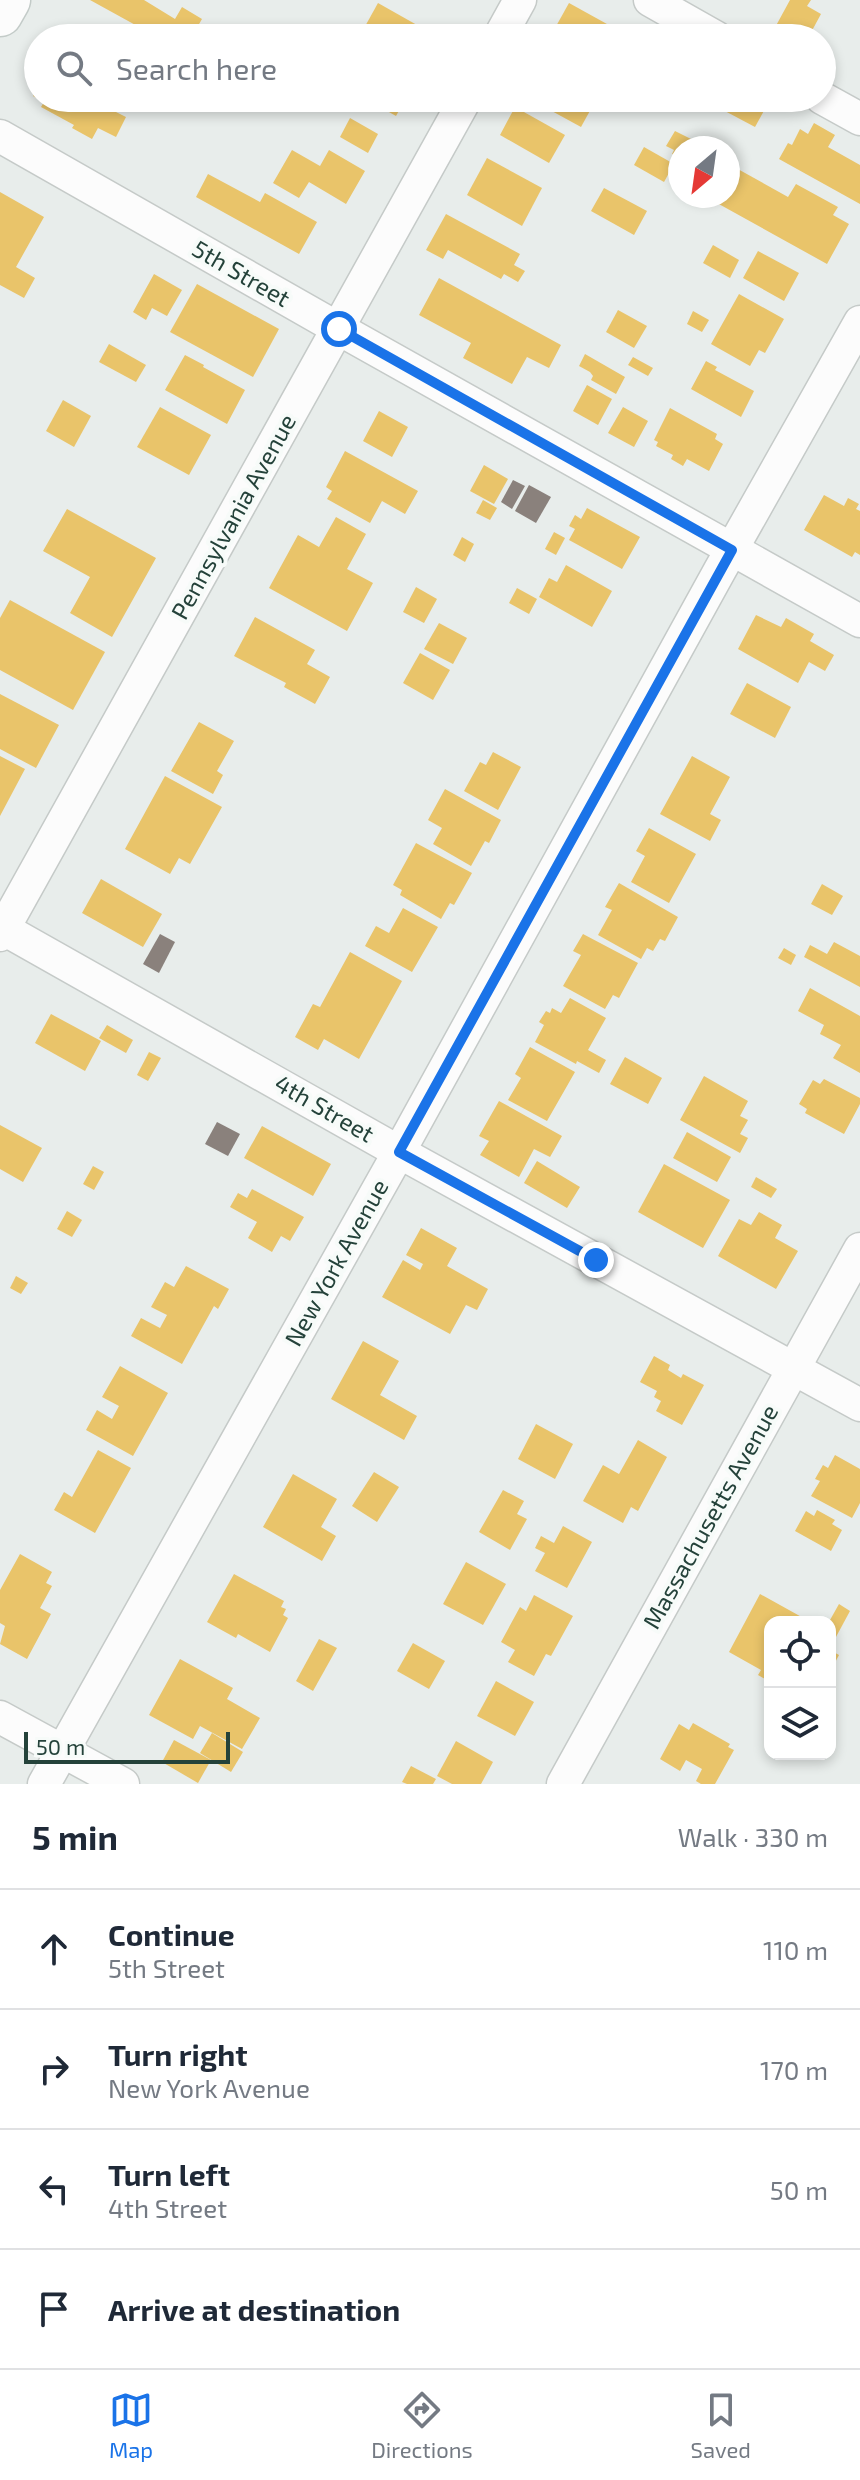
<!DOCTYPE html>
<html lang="en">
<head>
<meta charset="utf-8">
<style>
  body { margin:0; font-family:"Exo 2",sans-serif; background:#f6f6f7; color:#1f2937 }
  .controls { position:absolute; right:24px; bottom:24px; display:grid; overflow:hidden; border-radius:16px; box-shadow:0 4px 12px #0003 }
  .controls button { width:72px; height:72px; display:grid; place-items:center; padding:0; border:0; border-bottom:2px solid #e0e1e3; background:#fff; color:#1f2937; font:40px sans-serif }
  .compass { position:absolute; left:668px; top:136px; width:72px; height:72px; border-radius:50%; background:#fff; box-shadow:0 4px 12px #0003; rotate:209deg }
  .scale { position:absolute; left:24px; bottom:20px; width:206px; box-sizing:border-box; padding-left:8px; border:4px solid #24423a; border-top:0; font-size:22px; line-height:28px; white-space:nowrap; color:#24423a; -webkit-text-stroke:6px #f7fbf9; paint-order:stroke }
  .stop { position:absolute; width:24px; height:24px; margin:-18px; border:6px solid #1a73e8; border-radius:50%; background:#fff }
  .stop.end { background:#1a73e8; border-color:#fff; box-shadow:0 2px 8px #0008 }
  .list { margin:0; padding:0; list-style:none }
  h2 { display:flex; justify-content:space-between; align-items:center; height:104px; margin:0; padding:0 32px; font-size:34px }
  h2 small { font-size:26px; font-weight:400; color:#747a83 }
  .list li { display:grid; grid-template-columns:52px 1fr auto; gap:24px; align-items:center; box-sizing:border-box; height:120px; padding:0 32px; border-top:2px solid #e0e1e3 }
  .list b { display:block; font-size:30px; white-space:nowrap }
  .list p { margin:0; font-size:26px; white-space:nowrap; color:#747a83 }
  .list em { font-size:26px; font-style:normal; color:#747a83 }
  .icon { flex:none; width:44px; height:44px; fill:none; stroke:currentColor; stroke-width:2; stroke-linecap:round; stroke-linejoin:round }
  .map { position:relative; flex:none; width:860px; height:1784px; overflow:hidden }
  .search { position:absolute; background:#fff; box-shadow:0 4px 12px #0003; left:24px; right:24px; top:24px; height:88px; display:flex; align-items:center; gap:20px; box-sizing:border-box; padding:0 28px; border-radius:44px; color:#747a83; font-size:30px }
  .sheet { height:584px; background:#fff }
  nav { display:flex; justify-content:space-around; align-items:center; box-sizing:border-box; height:112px; border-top:2px solid #e0e1e3; background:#fff; font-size:22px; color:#747a83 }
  nav a { display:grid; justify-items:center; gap:4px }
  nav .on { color:#1a73e8 }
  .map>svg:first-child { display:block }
  .homes { fill:#e9c46a }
  .industry { fill:#8a817c }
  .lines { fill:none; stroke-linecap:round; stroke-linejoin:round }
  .street-casing { stroke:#c5cac8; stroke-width:35 }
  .secondary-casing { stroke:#c3cbc8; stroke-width:47 }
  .street { stroke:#fcfcfc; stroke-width:32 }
  .secondary { stroke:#fcfcfc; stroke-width:44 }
  .route { stroke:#1a73e8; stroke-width:10 }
  .labels { text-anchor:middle; stroke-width:8; stroke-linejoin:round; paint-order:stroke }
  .street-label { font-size:24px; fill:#24423a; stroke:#f7fbf9 }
</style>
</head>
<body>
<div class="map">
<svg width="860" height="1784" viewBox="0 0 860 1784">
  <rect width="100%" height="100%" fill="#e8edeb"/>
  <g class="homes">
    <path d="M90,0H144L175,19L182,7L202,19L191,38H159Z"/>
    <path d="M790,0H811L807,6L821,14L808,38H781L772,33Z"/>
    <path d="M378,3L440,38H377L363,30Z"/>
    <path d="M569,3L616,29L611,38L550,37Z"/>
    <path d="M38,88V98H121L114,111L126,117L116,137L98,128L92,139L72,128L74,125L41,107L44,102L33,96Z"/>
    <path d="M364,98H406L396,116Z"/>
    <path d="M528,98H597L581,127Z"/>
    <path d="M729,98H771L755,127L723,110Z"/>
    <path d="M515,107L565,135L549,163L500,135Z"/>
    <path d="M350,118L378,134L368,153L340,137Z"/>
    <path d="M814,123L835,135L828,147L860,165V204L779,159L788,143L792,145L800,129L808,134Z"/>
    <path d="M675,131L693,140L689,148H680V159L672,154L674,150L666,146Z"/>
    <path d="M644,147L674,164L664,182L634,165Z"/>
    <path d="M292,150L320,166L329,150L365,171L346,204L309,182L299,198L273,183Z"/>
    <path d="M487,158L542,188L522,226L467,195Z"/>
    <path d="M736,168L788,197L796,184L838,207L833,215L849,224L827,264L717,203L721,196H728V183Z"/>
    <path d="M208,174L260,202L265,193L317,222L299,254L196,197Z"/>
    <path d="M604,188L647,211L634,235L591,211Z"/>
    <path d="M0,192L44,217L16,267L35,278L24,298L0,285Z"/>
    <path d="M446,214L520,254L514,265L525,271L518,282L504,274L501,279L448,250L443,259L426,250Z"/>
    <path d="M713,245L739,260L730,278L703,263Z"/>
    <path d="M758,251L799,273L784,301L743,278Z"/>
    <path d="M154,274L182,290L167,316L152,308L146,320L133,312Z"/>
    <path d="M439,278L561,345L549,368L527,357L512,384L463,358L471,343L419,315Z"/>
    <path d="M197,284L279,329L253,377L170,332Z"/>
    <path d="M739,294L784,319L765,353L759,350L750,366L711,344Z"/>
    <path d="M618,310L647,326L634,348L606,332Z"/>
    <path d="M693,311L709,320L702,332L687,324Z"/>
    <path d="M109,344L146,365L136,382L99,362Z"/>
    <path d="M585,354L625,377L616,394L591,380L593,376L590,372L579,366Z"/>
    <path d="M185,355L204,365L203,367L245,390L227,424L165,390Z"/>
    <path d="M633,357L653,368L648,376L628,365Z"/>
    <path d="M706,361L717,367L715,370L754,391L741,417L691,389Z"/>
    <path d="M587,385L612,399L598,425L573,411Z"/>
    <path d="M63,400L91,416L74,447L46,431Z"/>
    <path d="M160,407L211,435L189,475L137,447Z"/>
    <path d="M623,407L648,421L634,447L608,433Z"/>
    <path d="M670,408L717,434L715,439L723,444L709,471L687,459L683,466L671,459L673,455L656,446L658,442L654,440Z"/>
    <path d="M379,411L408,427L392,457L363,441Z"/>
    <path d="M345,451L418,491L405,514L382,501L370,523L327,499L332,491L326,487Z"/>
    <path d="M484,465L508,479L494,504L470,491Z"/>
    <path d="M824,495L844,506L848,498L859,504L856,509L860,511V555L855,552L852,557L804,530Z"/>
    <path d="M483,500L497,508L490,520L476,513Z"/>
    <path d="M587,508L640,537L622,569L569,540L575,529L569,526L575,515L581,519Z"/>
    <path d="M67,509L156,558L112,637L70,613L90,577L43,551Z"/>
    <path d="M336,517L366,534L347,569L373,583L347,631L269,588L298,535L319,547Z"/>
    <path d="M554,532L565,538L556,555L545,549Z"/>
    <path d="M462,537L474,544L465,562L453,555Z"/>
    <path d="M566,565L612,591L592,627L539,597L549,578L557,582Z"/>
    <path d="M416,587L437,599L424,623L403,612Z"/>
    <path d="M517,588L537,599L529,614L509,603Z"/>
    <path d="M10,600L105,652L73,710L0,670V618Z"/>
    <path d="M756,615L781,627L786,618L814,634L810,641L834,655L825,671L809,662L798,683L738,649Z"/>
    <path d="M255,617L315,650L307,664L330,677L315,704L284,687L286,683L234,656Z"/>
    <path d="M439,623L467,638L453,664L424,649Z"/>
    <path d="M420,653L450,670L433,700L403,683Z"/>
    <path d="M747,683L791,707L775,738L730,714Z"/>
    <path d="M0,694L59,725L36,768L0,749Z"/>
    <path d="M199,722L234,741L217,771L223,775L213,794L171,771Z"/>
    <path d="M493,752L521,767L498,810L464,791L480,762L486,765Z"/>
    <path d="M0,756L25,769L0,816Z"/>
    <path d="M692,756L730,777L710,814L721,820L710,841L660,814Z"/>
    <path d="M165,776L222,807L190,864L179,858L170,874L125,849Z"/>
    <path d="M445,789L501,820L489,843L485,841L471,866L433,844L442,828L428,820Z"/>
    <path d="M649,828L696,854L669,903L631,882L645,856L636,851Z"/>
    <path d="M416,843L472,873L454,905L450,903L441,919L400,895L402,890L393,885Z"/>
    <path d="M101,879L162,914L143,947L82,913Z"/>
    <path d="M619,883L678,917L665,941L660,939L653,951L647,948L641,959L598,935L612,910L605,907Z"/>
    <path d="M822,884L843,896L832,915L811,904Z"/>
    <path d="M403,908L438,927L412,972L365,946L376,926L389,933Z"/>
    <path d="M583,934L638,963L619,998L613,995L605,1009L563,986L581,955L573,951Z"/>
    <path d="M834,942L860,956V987L804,957L810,945L827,954Z"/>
    <path d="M784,948L796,955L791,965L778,958Z"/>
    <path d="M350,952L402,981L359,1059L324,1039L318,1050L295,1037L313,1004L320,1007Z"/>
    <path d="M810,988L860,1016V1073L833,1058L841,1045L820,1034L824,1025L798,1011Z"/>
    <path d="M570,998L606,1018L588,1050L606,1060L599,1073L577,1061L576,1064L535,1042L544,1025L539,1022L546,1011L550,1013L552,1008L561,1013Z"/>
    <path d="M51,1014L101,1041L85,1071L35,1043Z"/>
    <path d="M107,1025L133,1040L126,1053L99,1038Z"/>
    <path d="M530,1047L575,1072L547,1121L508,1100L521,1078L515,1074Z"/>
    <path d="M149,1052L161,1058L148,1081L137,1075Z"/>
    <path d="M625,1057L662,1078L648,1104L610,1084Z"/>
    <path d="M704,1076L748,1101L740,1116L748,1120L740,1134L748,1138L740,1153L680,1120Z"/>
    <path d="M824,1079L860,1098V1104L844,1134L805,1113L807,1109L799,1104L813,1080L820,1084Z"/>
    <path d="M499,1101L562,1136L550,1157L534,1149L519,1177L480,1155L489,1141L479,1136Z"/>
    <path d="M0,1125L42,1148L23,1182L0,1169Z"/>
    <path d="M262,1126L331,1164L313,1196L244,1158Z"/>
    <path d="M687,1132L731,1157L717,1182L673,1158Z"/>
    <path d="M537,1161L580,1187L567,1208L524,1183Z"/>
    <path d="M664,1164L730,1200L703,1248L638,1212Z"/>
    <path d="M93,1166L104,1172L94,1190L83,1184Z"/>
    <path d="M756,1177L777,1189L771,1198L751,1187Z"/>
    <path d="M252,1189L304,1217L290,1241L281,1236L272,1252L248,1238L257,1222L230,1207L238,1193L247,1198Z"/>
    <path d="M67,1211L82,1220L72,1237L57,1229Z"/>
    <path d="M759,1212L782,1225L775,1238L798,1251L776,1289L718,1256L739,1219L751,1225Z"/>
    <path d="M421,1228L457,1248L447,1266L488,1289L477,1310L466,1305L450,1334L382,1297L403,1260L420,1270L423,1264L406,1255Z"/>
    <path d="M186,1266L229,1289L218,1309L214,1306L182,1364L131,1336L141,1318L160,1328L167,1315L151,1307L165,1282L174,1287Z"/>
    <path d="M16,1276L28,1283L21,1294L10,1288Z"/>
    <path d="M363,1341L399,1361L380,1395L417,1416L404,1440L331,1399Z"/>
    <path d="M654,1356L670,1365L668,1370L681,1378L683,1374L704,1385L682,1425L656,1411L661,1401L654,1397L657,1391L640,1382Z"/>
    <path d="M120,1366L168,1393L133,1456L86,1430L97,1410L112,1419L119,1406L102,1397Z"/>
    <path d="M536,1424L573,1444L555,1479L518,1459Z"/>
    <path d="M638,1440L667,1457L638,1511L631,1507L623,1523L583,1501L603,1465L619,1474Z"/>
    <path d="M98,1450L131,1468L95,1533L54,1510L64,1492L72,1497Z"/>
    <path d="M835,1455L860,1469V1503L852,1518L811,1496L820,1481L815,1479L823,1465L828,1468Z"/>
    <path d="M374,1472L399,1487L377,1522L352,1506Z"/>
    <path d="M293,1474L337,1499L321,1527L336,1536L322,1561L263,1527Z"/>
    <path d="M503,1490L524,1501L517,1514L527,1519L510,1550L479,1532Z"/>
    <path d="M817,1510L835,1520L832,1524L842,1530L831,1551L795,1531L806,1511L814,1516Z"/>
    <path d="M563,1526L592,1542L567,1588L535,1571L545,1553L535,1548L541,1536L554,1543Z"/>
    <path d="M20,1554L52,1572L46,1583L52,1586L40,1608L51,1614L27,1659L0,1644L5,1626L0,1623V1590Z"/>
    <path d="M466,1562L506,1584L483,1625L443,1604Z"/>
    <path d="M234,1574L284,1601L281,1607L286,1609L283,1615L288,1618L270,1652L238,1634L236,1638L207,1622Z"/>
    <path d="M760,1594L807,1620L805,1622H770V1682L758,1675L761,1670L729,1652Z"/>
    <path d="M534,1595L573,1616L551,1656L546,1654L534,1676L508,1662L515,1650L501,1642L520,1607L526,1611Z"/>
    <path d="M839,1604L850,1611L830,1648V1620Z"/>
    <path d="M319,1639L337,1648L313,1691L296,1681Z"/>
    <path d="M413,1643L445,1661L429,1689L397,1671Z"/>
    <path d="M830,1650L839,1655L830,1672Z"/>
    <path d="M180,1659L233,1688L227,1699L260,1718L242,1749L200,1726L193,1739L149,1715Z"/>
    <path d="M496,1681L534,1702L515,1736L477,1716Z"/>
    <path d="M693,1723L730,1744L728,1747L734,1750L715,1784H701L696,1781L702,1769L686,1760L680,1771L660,1759L679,1724L689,1730Z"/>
    <path d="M212,1733L243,1752L231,1772L200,1753Z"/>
    <path d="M174,1740L211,1760L198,1783L162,1762Z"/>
    <path d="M456,1741L493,1762L481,1784H452L437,1776Z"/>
    <path d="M411,1766L436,1779L433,1784H407L402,1782Z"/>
  </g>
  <g class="industry">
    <path d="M513,480L525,486L512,509L501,502Z"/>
    <path d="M529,485L551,497L536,523L515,511Z"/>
    <path d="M160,934L175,942L159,973L143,964Z"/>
    <path d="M217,1122L240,1134L228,1156L205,1144Z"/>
  </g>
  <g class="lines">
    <g class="street-casing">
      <g id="street">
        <path d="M650,0L717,38"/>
        <path d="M499,38L520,0"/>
        <path d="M822,98L860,119"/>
        <path d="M0,136L339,329L860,621"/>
        <path d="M0,927L399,1152L860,1405"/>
        <path d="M0,935L466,98"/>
        <path d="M0,1717L123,1784"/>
        <path d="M44,1784L399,1152L720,570L860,322"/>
        <path d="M563,1784L860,1249"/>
      </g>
    </g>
    <g class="secondary-casing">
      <path id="secondary" d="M0,14L8,0"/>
    </g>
    <use href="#street" class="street"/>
    <use href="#secondary" class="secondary"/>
  </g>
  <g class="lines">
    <path class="route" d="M339,329L732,550L399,1152L596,1260"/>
  </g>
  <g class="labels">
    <g class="street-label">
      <text transform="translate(241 274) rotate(30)" y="8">5th Street</text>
      <text transform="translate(234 517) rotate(-61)" y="8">Pennsylvania Avenue</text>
      <text transform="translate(324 1109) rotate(30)" y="8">4th Street</text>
      <text transform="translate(337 1263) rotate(-61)" y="8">New York Avenue</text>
      <text transform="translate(711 1517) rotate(-61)" y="8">Massachusetts Avenue</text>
    </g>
  </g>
</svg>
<div class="controls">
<button><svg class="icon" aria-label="locate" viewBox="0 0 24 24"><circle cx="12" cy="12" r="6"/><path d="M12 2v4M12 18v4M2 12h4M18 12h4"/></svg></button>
<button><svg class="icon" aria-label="layers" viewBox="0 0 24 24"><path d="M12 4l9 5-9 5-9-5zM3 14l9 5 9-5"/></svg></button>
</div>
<svg class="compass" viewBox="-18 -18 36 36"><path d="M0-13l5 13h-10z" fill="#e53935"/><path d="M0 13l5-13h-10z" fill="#747a83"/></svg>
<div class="scale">50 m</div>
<div class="stop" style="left:339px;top:329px"></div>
<div class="stop end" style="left:596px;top:1260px"></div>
<div class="search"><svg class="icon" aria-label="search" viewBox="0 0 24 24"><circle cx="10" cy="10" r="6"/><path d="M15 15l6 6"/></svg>Search here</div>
</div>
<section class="sheet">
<h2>5 min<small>Walk · 330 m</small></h2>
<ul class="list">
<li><svg class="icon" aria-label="ahead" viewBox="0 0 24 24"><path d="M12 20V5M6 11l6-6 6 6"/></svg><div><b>Continue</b><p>5th Street</p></div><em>110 m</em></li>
<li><svg class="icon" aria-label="right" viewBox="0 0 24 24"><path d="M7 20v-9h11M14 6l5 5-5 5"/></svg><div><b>Turn right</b><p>New York Avenue</p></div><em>170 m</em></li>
<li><svg class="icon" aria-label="left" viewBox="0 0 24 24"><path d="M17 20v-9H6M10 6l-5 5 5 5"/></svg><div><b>Turn left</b><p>4th Street</p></div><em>50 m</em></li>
<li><svg class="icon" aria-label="arrive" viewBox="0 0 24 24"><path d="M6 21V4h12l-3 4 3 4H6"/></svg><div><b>Arrive at destination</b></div></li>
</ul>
</section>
<nav>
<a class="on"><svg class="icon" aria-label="map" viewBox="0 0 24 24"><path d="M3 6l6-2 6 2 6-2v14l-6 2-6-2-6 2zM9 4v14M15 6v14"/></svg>Map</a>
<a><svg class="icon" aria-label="directions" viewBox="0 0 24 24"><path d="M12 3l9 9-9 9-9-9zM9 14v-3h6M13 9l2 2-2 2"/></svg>Directions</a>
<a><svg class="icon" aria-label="saved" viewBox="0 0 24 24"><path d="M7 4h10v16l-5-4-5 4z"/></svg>Saved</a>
</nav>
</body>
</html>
